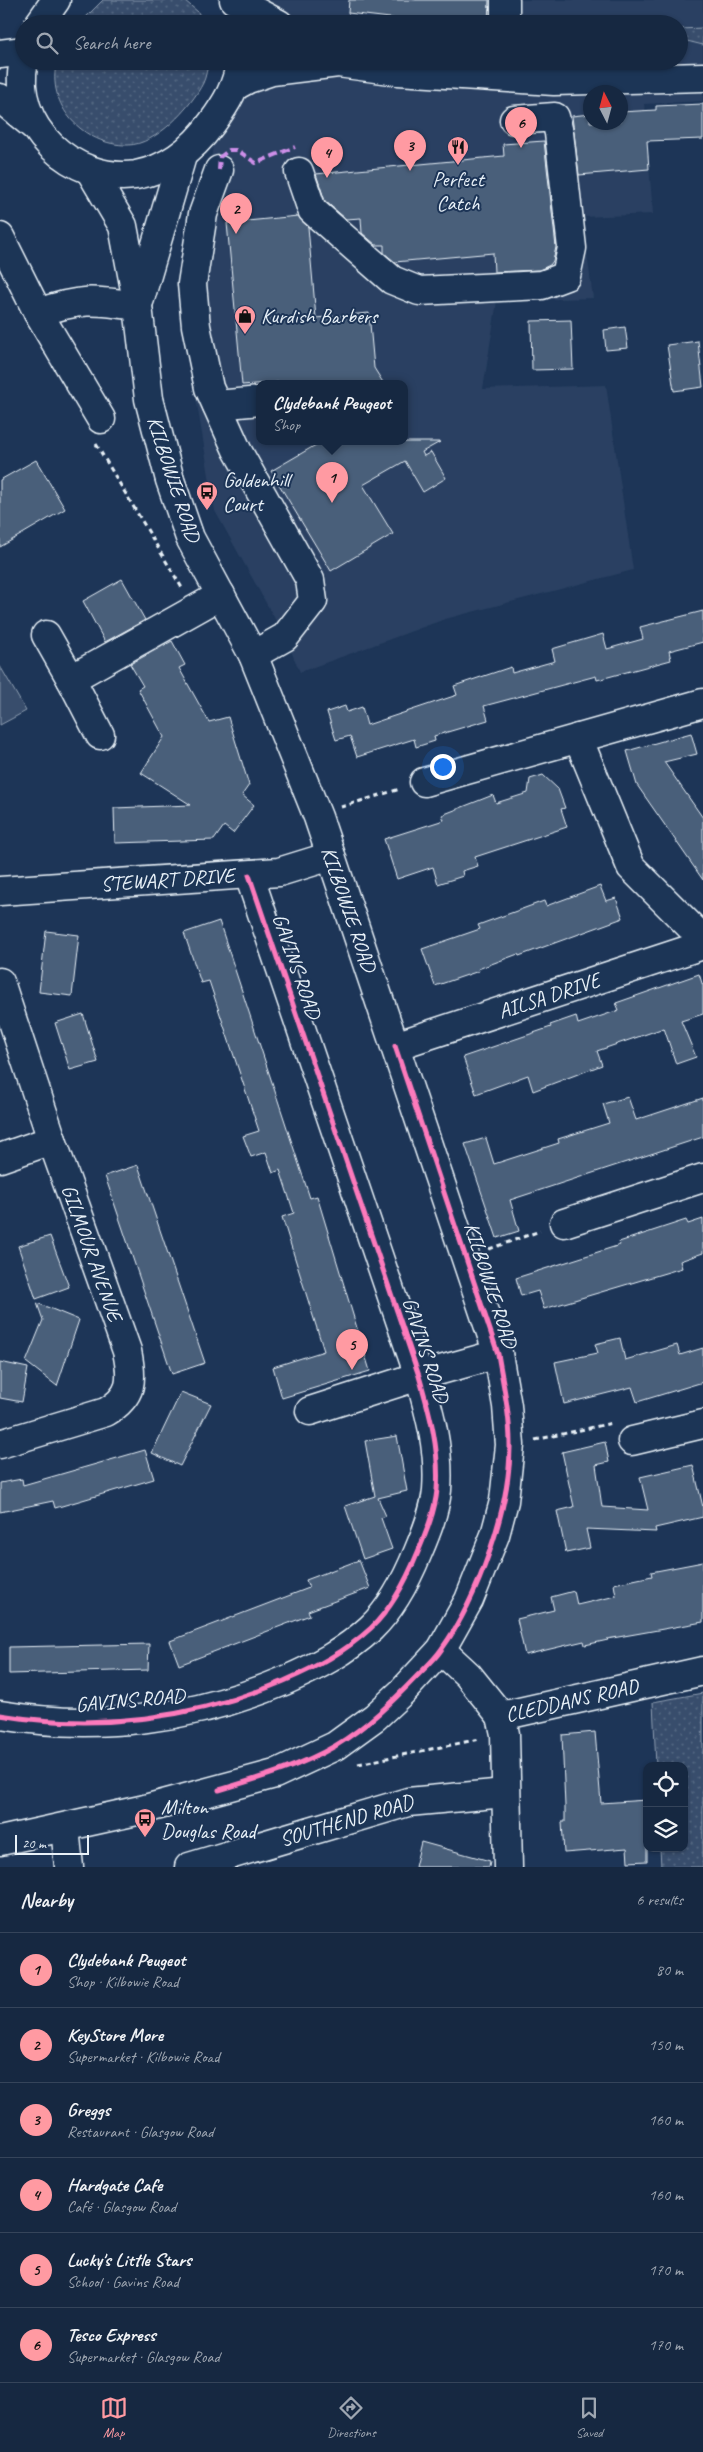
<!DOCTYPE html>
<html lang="en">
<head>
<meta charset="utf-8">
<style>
  body { margin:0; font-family:Caveat,sans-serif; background:#1f3048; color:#f1f3f6 }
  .controls { position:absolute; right:15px; bottom:15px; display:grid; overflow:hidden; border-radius:10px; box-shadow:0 1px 4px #0004 }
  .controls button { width:45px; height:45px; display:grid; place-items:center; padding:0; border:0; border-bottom:1px solid #35445a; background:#162841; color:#f1f3f6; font:25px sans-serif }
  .compass { position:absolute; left:583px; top:85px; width:45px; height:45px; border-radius:50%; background:#162841; box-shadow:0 1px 4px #0004; rotate:354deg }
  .scale { position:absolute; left:15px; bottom:12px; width:74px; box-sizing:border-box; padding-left:5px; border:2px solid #e8f1f8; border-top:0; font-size:14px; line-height:18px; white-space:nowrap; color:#e8f1f8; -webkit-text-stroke:4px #1d3557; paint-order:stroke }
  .you { position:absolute; left:442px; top:766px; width:18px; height:18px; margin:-12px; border:4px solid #fff; border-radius:50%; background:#1a73e8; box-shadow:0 0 0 8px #1a73e833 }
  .badge { display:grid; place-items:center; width:32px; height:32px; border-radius:50%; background:#ff9aa2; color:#111; font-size:16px; font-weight:700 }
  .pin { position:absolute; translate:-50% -41px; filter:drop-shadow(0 1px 2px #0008) }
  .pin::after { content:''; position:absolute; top:26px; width:18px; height:15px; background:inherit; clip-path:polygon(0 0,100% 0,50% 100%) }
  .popup { position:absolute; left:256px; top:380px; width:152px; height:65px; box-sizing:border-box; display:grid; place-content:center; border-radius:10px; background:#162841; filter:drop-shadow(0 1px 4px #0005); font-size:16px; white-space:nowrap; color:#9ea6b1 }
  .popup b { font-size:19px; color:#f1f3f6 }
  .popup::after { content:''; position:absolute; left:50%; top:100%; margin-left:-10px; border:10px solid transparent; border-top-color:#162841 }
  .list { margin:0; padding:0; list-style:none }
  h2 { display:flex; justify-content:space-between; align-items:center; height:65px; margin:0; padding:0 20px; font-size:21px }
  h2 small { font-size:16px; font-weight:400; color:#9ea6b1 }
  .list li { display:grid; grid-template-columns:32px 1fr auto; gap:15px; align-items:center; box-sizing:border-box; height:75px; padding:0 20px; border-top:1px solid #35445a }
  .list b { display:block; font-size:19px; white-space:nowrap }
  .list p { margin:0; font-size:16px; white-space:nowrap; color:#9ea6b1 }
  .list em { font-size:16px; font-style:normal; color:#9ea6b1 }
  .icon { flex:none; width:28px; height:28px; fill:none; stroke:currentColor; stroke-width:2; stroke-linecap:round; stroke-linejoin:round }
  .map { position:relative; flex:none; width:703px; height:1867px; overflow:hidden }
  .search { position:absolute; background:#162841; box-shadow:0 1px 4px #0004; left:15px; right:15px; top:15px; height:55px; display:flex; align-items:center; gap:12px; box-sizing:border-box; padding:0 18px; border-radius:28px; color:#9ea6b1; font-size:19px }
  .sheet { height:515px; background:#162841 }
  nav { display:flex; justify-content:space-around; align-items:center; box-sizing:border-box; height:70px; border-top:1px solid #35445a; background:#162841; font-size:14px; color:#9ea6b1 }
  nav a { display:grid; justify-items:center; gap:2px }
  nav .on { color:#ff9aa2 }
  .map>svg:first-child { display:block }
  .built { fill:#2a4162; fill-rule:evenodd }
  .grass { fill:url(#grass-dots); stroke:#909fb2 }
  .garden { fill:#374d6c; stroke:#909fb2 }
  .building { fill:#495e7a; stroke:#e8f1f8 }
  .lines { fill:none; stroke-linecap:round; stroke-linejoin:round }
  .minor-casing { stroke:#e8f1f8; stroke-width:31 }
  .major-casing { stroke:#e8f1f8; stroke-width:31 }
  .path { stroke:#e8f1f8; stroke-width:3; stroke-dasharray:5 4; stroke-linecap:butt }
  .minor { stroke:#1d3557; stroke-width:28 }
  .major { stroke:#1d3557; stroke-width:28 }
  .quiet { stroke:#ce8fe9; stroke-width:4; stroke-dasharray:8 4; stroke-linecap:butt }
  .cycleway-casing { stroke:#1d3557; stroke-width:8 }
  .cycleway { stroke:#fd7abc; stroke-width:5 }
  .labels { text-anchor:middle; stroke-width:4; stroke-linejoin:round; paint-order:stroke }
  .poi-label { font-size:21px; fill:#e8f1f8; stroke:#1d3557; text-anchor:start }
  .street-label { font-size:21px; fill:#e8f1f8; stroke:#1d3557 }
</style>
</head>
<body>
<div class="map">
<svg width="703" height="1867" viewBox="0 0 703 1867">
  <defs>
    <pattern id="grass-dots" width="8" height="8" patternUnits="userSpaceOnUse" patternTransform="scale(1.25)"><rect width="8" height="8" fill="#374d6c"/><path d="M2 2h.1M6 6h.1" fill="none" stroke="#546782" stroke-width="1.8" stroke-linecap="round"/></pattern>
  </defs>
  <rect width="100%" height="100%" fill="#1d3557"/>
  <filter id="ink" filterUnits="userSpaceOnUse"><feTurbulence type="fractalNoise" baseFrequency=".02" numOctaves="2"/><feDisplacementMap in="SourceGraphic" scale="10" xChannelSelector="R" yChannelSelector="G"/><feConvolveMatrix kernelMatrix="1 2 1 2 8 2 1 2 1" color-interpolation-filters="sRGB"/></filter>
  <g filter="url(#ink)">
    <path class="built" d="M240,0H703V101L644,104L653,214L582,217L593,298L497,301L483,389L606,385L633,570L445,619L300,672L285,637L215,511L179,297L192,200L210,163L229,61H679V24H235ZM590,92H620V122H590ZM260,384H404V442H260Z"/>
    <g class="grass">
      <path d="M103,0H184L198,12L204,24H79Z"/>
      <path d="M703,28V45L679,39V29Z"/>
      <path d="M57,61H209C207,68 206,77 203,83C191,107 156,145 128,145C84,146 45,105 57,61Z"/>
      <path d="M703,1693V1867H661L660,1848H684V1766H656L653,1702Z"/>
    </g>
    <path class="garden" d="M0,666L26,711L0,725Z"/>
    <g class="building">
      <path d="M349,0H489L488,24H440L348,13Z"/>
      <path d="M703,104V139L647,141L649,169L579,175L572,116L590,114V122H620V112L656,110V106Z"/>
      <path d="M544,141L556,247L553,261L550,265L539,270L494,272L493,253L395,262L384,253V245H376L362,233L361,218L346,219L325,201L316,174L504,156L503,144Z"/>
      <path d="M298,216L308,227L316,318L369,313L374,368L384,384H306V380L242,385L227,223Z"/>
      <path d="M571,320L573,369L532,370L531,321Z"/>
      <path d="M625,327L628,348L606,350L604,330Z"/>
      <path d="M698,341L703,387L674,391L667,345Z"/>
      <path d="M321,442H440L422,452L424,456L431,452L446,478L423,492L405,461L363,485L393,534L331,571L271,471Z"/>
      <path d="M36,460L65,509L0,547V480Z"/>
      <path d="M122,579L145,620L105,642L83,601Z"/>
      <path d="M703,611V642L669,651L671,660L597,680L596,676L484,706L488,720L434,736L435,741L416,747L414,739L357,757L350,736L336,740L327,712L345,706L347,712L362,707L367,725L457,695L454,686L511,667L512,673L555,661L552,649L603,634L607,649L643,639L640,627Z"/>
      <path d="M172,641L185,665L179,668L209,722L228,717L249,785L242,795L254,805L233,833L224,826L214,840L115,843L114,808L191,805L141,773L164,737L138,689L143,686L130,664Z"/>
      <path d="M691,733L697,754L664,762L703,818V880L637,785L627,751Z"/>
      <path d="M543,775L558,789L565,808L561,809L567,827L475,857L478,866L462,871L463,876L438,884L433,867L397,879L384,839L444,820L442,815L493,795L496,803L528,793L530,779Z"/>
      <path d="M600,886L606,901L616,898L623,918L519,956L518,954L478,969L479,971L435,986L422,949L480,929L478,925L544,901L546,906Z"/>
      <path d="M219,921L310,1198L317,1196L370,1371L282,1398L273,1367L324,1351L282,1217L294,1213L280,1170L273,1173L266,1152L251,1157L243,1136L259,1131L209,981L201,983L184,933Z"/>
      <path d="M46,931L79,935L72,996L39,992Z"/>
      <path d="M699,974L703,986V1014L681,1021L696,1057L676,1064L664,1028L597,1051L602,1065L533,1091L528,1075L476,1094L463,1057L551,1027L550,1025L576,1016L578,1024L619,1010L616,1003Z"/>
      <path d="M83,1014L98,1062L70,1070L55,1023Z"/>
      <path d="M628,1097L636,1120L703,1098V1137L510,1200L519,1231L497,1238L465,1144L486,1138L494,1164L559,1143L558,1139L609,1123L603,1104Z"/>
      <path d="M138,1165L205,1363L172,1374L105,1176Z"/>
      <path d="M703,1219V1253L680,1261L682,1268L544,1309L538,1291L521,1296L516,1278L620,1245L619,1242L686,1220L688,1224Z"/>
      <path d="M50,1236L69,1287L36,1299L18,1246Z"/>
      <path d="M37,1303L79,1320L57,1386L26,1362L43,1320Z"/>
      <path d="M620,1338L625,1360L677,1345L680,1355L703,1348V1382L637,1402L632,1387L564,1404L555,1362L598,1353L595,1344Z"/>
      <path d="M0,1362L28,1368L22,1402L0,1398Z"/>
      <path d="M181,1392L211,1404L180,1466L152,1453Z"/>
      <path d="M397,1436L407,1491L378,1498L386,1516L381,1518L392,1549L363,1559L345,1506L375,1496L365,1441Z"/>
      <path d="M605,1442L609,1462L596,1465L602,1507L648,1510L640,1477L693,1465L703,1507V1517L655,1528L656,1532L586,1529L590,1548L566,1553L557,1511L574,1507L562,1452Z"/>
      <path d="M145,1450L154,1479L55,1508L53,1501L0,1512V1483L22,1479L23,1485Z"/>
      <path d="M359,1560L370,1588L308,1611L310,1615L179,1665L170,1641L309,1588L306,1580Z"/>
      <path d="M703,1562V1622L607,1639L608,1640L585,1645L584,1641L525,1655L517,1619L554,1610L551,1597L574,1591L577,1605L616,1596L614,1584L652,1576L651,1572Z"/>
      <path d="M149,1644L148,1670L9,1674V1647Z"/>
      <path d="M595,1732L601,1803L647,1800V1861L628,1862L627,1848L564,1853L562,1822H565V1806L562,1735Z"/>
      <path d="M421,1842L490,1861L489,1867H415Z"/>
    </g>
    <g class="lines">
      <g class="minor-casing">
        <g id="minor">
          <path d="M505,0V24"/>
          <path d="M219,170L203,214L192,284L196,326L209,388L237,450L310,580L313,601L285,637L253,655"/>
          <path d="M299,172L312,210L392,280L419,291L542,285L566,276L572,248L559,133L555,117L514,120"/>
          <path d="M0,237L38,313L101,419"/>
          <path d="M38,313C80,298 94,300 138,306"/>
          <path d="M217,405L260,401"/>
          <path d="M46,635L71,679"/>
          <path d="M100,735L71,679L221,595"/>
          <path d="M578,738L631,867L703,939"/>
          <path d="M424,782L703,703"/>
          <path id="s1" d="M0,891L279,872L331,856"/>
          <path id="s2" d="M0,982L52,1140L127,1351C133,1380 133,1396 106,1412L0,1444"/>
          <path id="s3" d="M395,1046L703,945"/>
          <path d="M0,1158L52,1140"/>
          <path d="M564,1223L703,1178"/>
          <path d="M310,1411L419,1376L498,1354"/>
          <path d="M632,1441L703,1424"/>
          <path id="s4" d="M441,1650L468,1675L501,1716L703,1671"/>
          <path d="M0,1715C97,1731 194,1719 284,1681C316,1667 345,1652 371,1628C393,1607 407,1579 418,1552C426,1533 435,1511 437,1490C440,1450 430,1414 419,1376L249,875"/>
          <path d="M501,1716L505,1734L508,1867"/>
          <path d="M65,1828L69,1867"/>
          <path id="s5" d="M189,1867L408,1802L505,1793"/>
        </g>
      </g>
      <g class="major-casing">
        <g id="major">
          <path d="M234,0L279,24"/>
          <path d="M39,24L56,0"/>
          <path d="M0,54L24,51"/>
          <path d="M24,61C9,126 74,184 136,175C169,169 193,149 212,123C226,104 238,85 240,61"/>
          <path d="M235,86L248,79L272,71L338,63L398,71L554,81L703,77"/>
          <path d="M0,98L34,126"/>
          <path d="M140,299L182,156"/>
          <path d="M0,1841L141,1810L275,1774L335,1746L375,1717L402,1692L441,1650L469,1600L495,1535L504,1501L510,1445L507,1406L498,1354L318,817L253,655L190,538L170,480L149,399L138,306L123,226L91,172"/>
        </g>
      </g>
      <g class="path">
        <path d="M635,24V22"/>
        <path d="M96,444L182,588"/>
        <path d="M341,807L400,789"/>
        <path d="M489,1249L540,1231"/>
        <path d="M535,1440L612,1423"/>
        <path d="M358,1764L480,1739"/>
      </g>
      <use href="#minor" class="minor"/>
      <use href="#major" class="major"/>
      <path class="quiet" d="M219,170L220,157L229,150H237L256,163L295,147"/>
      <g class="cycleway-casing">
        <g id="cycleway">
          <path d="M0,1715C97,1731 194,1719 284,1681C316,1667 345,1652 371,1628C393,1607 407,1579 418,1552C426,1533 435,1511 437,1490C440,1450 430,1414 419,1376L249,875"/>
          <path d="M219,1790C259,1778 299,1767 335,1746C367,1727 393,1701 418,1675C426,1667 435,1659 441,1650C478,1599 511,1506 510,1444C510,1414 503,1384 498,1354L395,1046"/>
        </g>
      </g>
      <use href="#cycleway" class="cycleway"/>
    </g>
  </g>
  <defs>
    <g id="restaurant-pin" transform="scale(1.125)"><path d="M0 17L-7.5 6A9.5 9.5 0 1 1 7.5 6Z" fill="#ff9aa2" stroke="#1d3557"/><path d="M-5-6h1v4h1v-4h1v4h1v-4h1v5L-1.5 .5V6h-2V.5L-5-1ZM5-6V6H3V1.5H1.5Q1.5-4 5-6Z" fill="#111"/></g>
    <g id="shop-pin" transform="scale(1.125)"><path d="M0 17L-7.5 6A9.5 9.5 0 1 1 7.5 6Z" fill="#ff9aa2" stroke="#1d3557"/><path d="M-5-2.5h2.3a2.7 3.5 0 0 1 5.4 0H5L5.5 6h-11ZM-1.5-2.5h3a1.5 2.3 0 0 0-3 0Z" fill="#111"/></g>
    <g id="bus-pin" transform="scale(1.125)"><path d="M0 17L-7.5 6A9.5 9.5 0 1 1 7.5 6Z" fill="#ff9aa2" stroke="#1d3557"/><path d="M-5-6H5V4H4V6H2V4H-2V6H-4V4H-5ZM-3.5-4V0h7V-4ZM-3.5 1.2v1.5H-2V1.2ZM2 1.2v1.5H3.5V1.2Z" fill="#111"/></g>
  </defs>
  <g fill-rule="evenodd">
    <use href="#restaurant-pin" x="458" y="147"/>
    <use href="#shop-pin" x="245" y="316"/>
    <use href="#bus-pin" x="207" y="492"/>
    <use href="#bus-pin" x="145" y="1819"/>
  </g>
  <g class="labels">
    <g class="poi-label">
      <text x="458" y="186" text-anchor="middle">Perfect<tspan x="458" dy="24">Catch</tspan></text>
      <text x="261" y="323">Kurdish Barbers</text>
      <text x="223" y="487">Goldenhill<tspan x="223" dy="24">Court</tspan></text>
      <text x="161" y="1814">Milton<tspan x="161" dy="24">Douglas Road</tspan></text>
    </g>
    <g class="street-label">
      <text transform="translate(174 479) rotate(72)" y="7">KILBOWIE ROAD</text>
      <text dy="7" stroke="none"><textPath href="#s1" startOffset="168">STEWART DRIVE</textPath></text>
      <text transform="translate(349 909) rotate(71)" y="7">KILBOWIE ROAD</text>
      <text transform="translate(297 966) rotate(71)" y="7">GAVINS ROAD</text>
      <text dy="7" stroke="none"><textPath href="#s3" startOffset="162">AILSA DRIVE</textPath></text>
      <text dy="7" stroke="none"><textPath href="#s2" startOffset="286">GILMOUR AVENUE</textPath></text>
      <text transform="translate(491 1285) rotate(72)" y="7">KILBOWIE ROAD</text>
      <text transform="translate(426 1350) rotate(72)" y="7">GAVINS ROAD</text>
      <text dy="7" stroke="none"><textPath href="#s4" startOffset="162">CLEDDANS ROAD</textPath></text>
      <text transform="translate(130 1700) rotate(-5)" y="7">GAVINS ROAD</text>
      <text dy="7" stroke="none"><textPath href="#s5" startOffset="164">SOUTHEND ROAD</textPath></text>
    </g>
  </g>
</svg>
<div class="controls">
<button><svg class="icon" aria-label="locate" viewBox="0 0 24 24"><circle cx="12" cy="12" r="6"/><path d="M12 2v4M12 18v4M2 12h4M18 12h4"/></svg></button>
<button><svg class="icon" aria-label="layers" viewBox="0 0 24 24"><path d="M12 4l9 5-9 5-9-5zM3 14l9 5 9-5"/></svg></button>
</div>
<svg class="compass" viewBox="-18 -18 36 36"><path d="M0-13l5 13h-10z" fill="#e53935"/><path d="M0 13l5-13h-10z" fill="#9ea6b1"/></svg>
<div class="scale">20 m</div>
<div class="you"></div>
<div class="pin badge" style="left:332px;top:503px">1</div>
<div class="popup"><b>Clydebank Peugeot</b>Shop</div>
<div class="pin badge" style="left:236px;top:234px">2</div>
<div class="pin badge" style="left:410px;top:171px">3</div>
<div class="pin badge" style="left:327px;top:178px">4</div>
<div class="pin badge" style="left:352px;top:1370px">5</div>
<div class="pin badge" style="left:521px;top:148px">6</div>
<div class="search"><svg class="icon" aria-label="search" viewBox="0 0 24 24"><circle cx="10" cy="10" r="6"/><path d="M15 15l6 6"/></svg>Search here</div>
</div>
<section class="sheet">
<h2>Nearby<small>6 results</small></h2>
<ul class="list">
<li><span class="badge">1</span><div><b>Clydebank Peugeot</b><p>Shop · Kilbowie Road</p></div><em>80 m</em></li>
<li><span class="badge">2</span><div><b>KeyStore More</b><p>Supermarket · Kilbowie Road</p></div><em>150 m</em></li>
<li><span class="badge">3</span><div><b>Greggs</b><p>Restaurant · Glasgow Road</p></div><em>160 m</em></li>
<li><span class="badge">4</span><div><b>Hardgate Cafe</b><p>Café · Glasgow Road</p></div><em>160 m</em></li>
<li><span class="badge">5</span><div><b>Lucky's Little Stars</b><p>School · Gavins Road</p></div><em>170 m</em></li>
<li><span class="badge">6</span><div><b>Tesco Express</b><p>Supermarket · Glasgow Road</p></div><em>170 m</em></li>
</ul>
</section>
<nav>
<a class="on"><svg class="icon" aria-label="map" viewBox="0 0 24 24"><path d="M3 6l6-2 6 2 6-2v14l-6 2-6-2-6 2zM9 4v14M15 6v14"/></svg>Map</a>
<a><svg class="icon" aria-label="directions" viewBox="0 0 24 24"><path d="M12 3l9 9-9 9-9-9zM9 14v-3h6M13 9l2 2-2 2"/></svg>Directions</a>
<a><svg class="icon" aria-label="saved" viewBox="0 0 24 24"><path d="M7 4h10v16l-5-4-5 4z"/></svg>Saved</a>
</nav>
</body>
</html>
